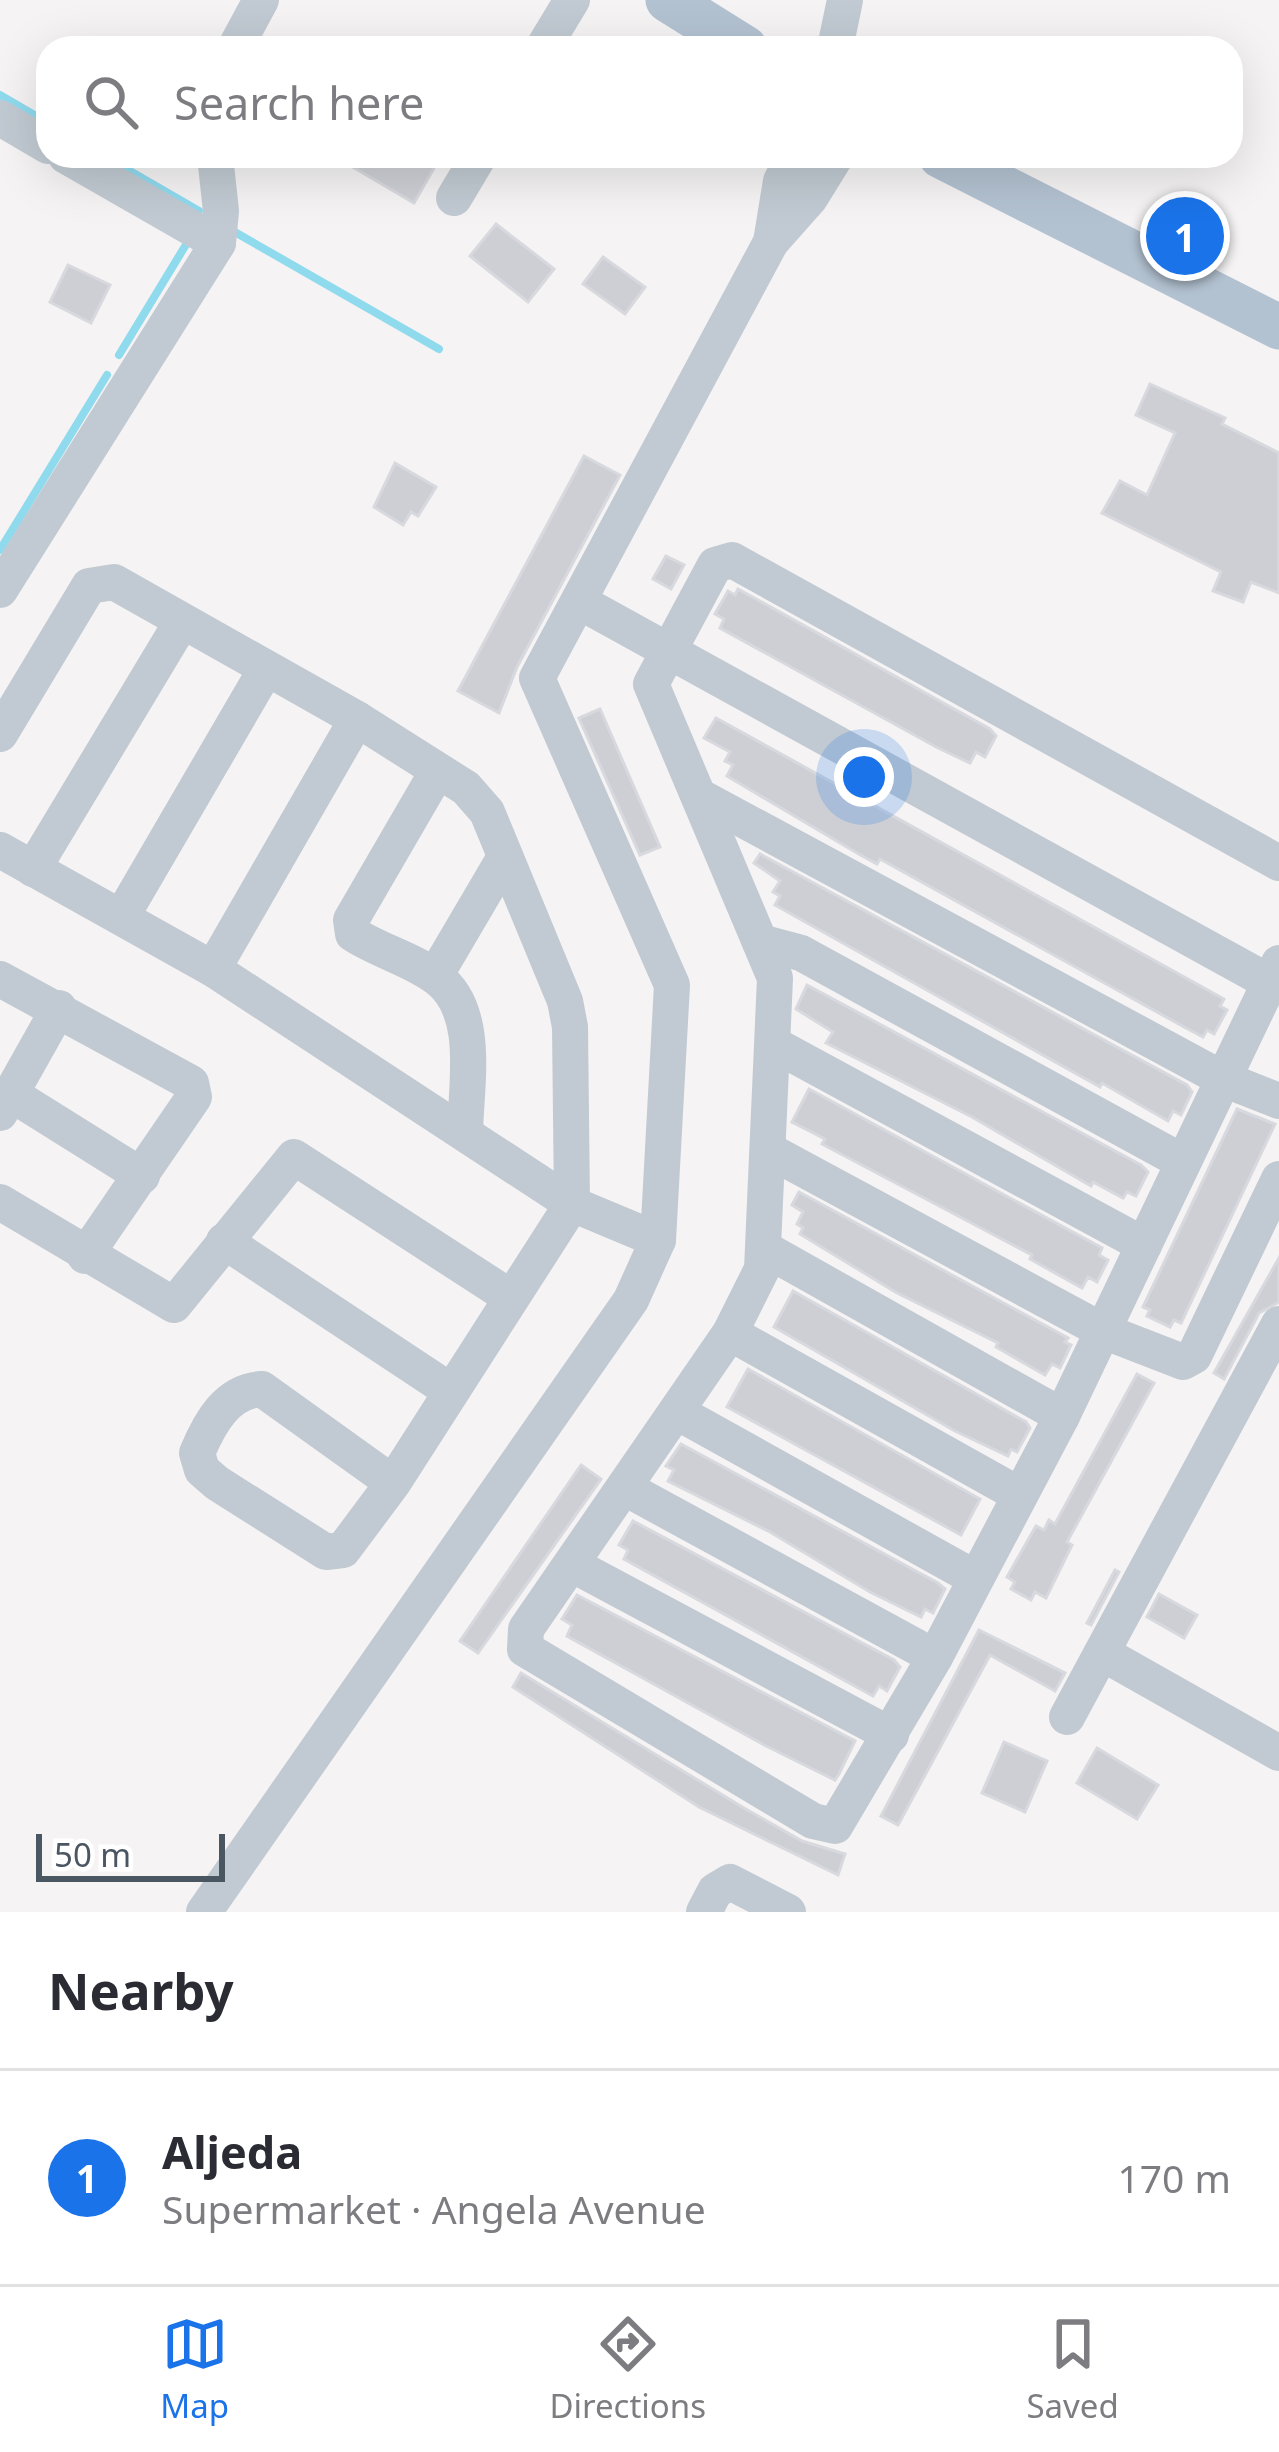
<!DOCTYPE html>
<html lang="en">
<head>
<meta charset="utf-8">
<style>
  body { margin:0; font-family:"Noto Sans",sans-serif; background:#f7f7f7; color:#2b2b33 }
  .scale { position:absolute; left:36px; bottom:30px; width:189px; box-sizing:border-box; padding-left:12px; border:6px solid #4a5661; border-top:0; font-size:33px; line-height:42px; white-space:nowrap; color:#4a5661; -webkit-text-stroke:9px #fff; paint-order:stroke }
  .you { position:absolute; left:864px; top:777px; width:42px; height:42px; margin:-30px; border:9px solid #fff; border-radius:50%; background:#1a73e8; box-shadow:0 0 0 18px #1a73e833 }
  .badge { display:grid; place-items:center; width:78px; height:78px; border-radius:50%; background:#1a73e8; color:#fff; font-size:39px; font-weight:700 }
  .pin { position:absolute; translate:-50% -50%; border:6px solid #fff; box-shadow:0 3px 12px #0006 }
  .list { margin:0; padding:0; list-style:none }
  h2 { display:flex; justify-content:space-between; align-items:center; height:156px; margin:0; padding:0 48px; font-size:51px }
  h2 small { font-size:39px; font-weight:400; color:#7c7c81 }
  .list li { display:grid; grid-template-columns:78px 1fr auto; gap:36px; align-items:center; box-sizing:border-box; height:216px; padding:0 48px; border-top:3px solid #e1e1e2 }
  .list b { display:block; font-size:45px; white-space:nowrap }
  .list p { margin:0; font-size:39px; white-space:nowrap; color:#7c7c81 }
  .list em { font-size:39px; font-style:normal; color:#7c7c81 }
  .icon { flex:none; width:66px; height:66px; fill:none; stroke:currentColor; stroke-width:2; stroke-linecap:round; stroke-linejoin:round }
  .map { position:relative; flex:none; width:1279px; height:1912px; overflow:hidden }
  .search { position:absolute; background:#fff; box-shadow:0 12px 48px #0002; left:36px; right:36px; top:36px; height:132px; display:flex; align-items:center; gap:30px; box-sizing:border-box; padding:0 42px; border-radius:36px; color:#7c7c81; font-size:45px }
  .sheet { height:372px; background:#fff }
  nav { display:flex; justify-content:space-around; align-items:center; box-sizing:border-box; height:168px; border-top:3px solid #e1e1e2; background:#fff; font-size:33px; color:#7c7c81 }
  nav a { display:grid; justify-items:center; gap:6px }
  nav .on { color:#1a73e8 }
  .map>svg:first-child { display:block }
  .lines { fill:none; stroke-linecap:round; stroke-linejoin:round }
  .stream { stroke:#90daee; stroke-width:8 }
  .building { fill:#cdcfd5; stroke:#d7d9de; stroke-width:3 }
  .minor { stroke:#c1cad2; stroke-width:36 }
  .major { stroke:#b3c2d1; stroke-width:45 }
</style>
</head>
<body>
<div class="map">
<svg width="1279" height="1912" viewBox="0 0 1279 1912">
  <rect width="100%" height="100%" fill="#f5f3f3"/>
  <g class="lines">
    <g class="stream">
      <path d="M0,95L48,123"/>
      <path d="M104,156L199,211"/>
      <path d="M233,231L439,349"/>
      <path d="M119,355L190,238"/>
      <path d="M0,550L107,375"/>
    </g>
  </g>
  <g class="building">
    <path d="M334,156H414L434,168L414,203Z"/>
    <path d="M496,224L554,269L528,302L470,256Z"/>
    <path d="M603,257L645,287L625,314L583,284Z"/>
    <path d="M68,265L110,285L91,323L50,302Z"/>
    <path d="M1150,384L1225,418L1222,424L1279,453V593L1251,582L1243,602L1213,591L1221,572L1102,513L1120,481L1147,495L1175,433L1136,415Z"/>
    <path d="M584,456L620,475L517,667L499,713L458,691Z"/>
    <path d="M395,463L436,487L418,516L411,512L403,525L374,507Z"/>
    <path d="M666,556L684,565L671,589L653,579Z"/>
    <path d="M738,589L990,729L996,736L985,757L976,752L970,763L938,748L720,628L724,619L715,614L728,591L735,595Z"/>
    <path d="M600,709L660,847L640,855L579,718Z"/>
    <path d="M716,718L1224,999L1220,1006L1227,1010L1214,1034L1207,1030L1203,1037L1186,1028L880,859L877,864L857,853L727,776L733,765L725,761L730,752L704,738Z"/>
    <path d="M760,854L1187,1085L1192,1092L1181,1115L1173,1111L1168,1121L1102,1083L1100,1087L775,905L780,896L773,892L780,881L754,863Z"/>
    <path d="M807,985L1141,1165L1148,1172L1136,1196L1127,1192L1123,1198L1093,1182L1091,1186L972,1117L826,1043L833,1032L796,1009Z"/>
    <path d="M809,1089L1102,1248L1099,1255L1108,1260L1097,1282L1088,1277L1082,1288L1030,1259L1032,1255L822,1144L825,1139L792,1122Z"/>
    <path d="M1237,1109L1275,1124L1181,1323L1174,1320L1170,1327L1147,1316L1150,1310L1143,1307Z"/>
    <path d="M799,1192L1068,1338L1065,1342L1071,1345L1060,1368L1052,1364L1045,1375L996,1347L998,1343L897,1293L800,1234L803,1228L797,1224L803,1212L792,1205Z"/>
    <path d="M1279,1258V1302L1259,1313L1224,1379L1214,1373Z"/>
    <path d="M793,1291L1026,1422L1030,1428L1017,1452L1011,1449L1008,1456L955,1431L774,1327Z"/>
    <path d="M748,1369L980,1499L961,1535L727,1407Z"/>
    <path d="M1137,1374L1154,1383L1067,1542L1072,1545L1046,1598L1035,1592L1031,1600L1011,1589L1015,1582L1007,1577L1036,1526L1044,1530L1049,1520L1055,1524Z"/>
    <path d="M681,1444L938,1583L945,1589L933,1613L925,1609L921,1617L870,1592L770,1532L668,1481L674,1470L666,1466Z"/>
    <path d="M581,1465L601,1479L478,1653L460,1641Z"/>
    <path d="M633,1521L894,1660L900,1667L887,1691L879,1686L873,1696L624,1559L628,1550L619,1545Z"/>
    <path d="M1115,1570L1119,1572L1091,1625L1087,1623Z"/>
    <path d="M1159,1594L1197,1615L1184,1638L1147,1617Z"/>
    <path d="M577,1595L855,1741L839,1774L835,1780L766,1746L567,1636L572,1625L562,1619Z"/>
    <path d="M979,1630L1065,1673L1055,1691L990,1655L898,1825L881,1816Z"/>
    <path d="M521,1673L744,1808L802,1841L845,1854L838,1875L699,1807L513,1687Z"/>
    <path d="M1004,1742L1047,1761L1025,1812L982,1793Z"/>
    <path d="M1097,1748L1158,1785L1137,1819L1077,1783Z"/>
  </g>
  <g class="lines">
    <g class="minor">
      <path d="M235,48L261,0"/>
      <path d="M543,48L572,0"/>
      <path d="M835,48L845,0"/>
      <path d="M0,118L48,146"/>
      <path d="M66,156L218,243"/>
      <path d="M794,156L781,181L771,242L810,198L836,156"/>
      <path d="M454,198L479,156"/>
      <path d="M0,590L218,243L221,211L215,156"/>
      <path d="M580,602L1269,982"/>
      <path d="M0,734L89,586L114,582L357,719L466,788L487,812L565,1001L570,1027L572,1204L393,1483L343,1550L326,1552L217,1483L202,1470L197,1453C210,1422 227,1391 262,1389L393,1483"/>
      <path d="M437,772L351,920L353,934C379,951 412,959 437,978C481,1010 466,1085 465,1132"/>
      <path d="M699,796L1223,1079L1279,1101"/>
      <path d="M0,850L213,969L572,1204L658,1240"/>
      <path d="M1279,863L732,560L715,565L651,684L775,978L762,1269L730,1333L526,1629L525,1649L813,1821L835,1826L935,1657L1062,1416L1279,963"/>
      <path d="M33,869L181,623"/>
      <path d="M122,916L266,669"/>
      <path d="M760,942L801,953L1183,1162"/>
      <path d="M213,969L357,719"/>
      <path d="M435,976L505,857"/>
      <path d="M0,979L191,1083L194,1097L85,1256"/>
      <path d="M773,1044L1144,1245"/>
      <path d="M11,1094L142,1176"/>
      <path d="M0,1113L59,1008"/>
      <path d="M768,1150L1103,1331L1183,1362L1194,1356L1279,1179"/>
      <path d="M0,1202L174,1305L294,1157L510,1297"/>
      <path d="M224,1241L449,1390"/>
      <path d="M763,1248L1062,1416"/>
      <path d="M730,1333L1018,1494"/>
      <path d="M677,1412L975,1578"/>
      <path d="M625,1488L935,1657"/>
      <path d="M573,1565L891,1735"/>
      <path d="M1102,1653L1279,1753"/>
      <path d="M1067,1717L1279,1324"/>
      <path d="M204,1912L631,1300L658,1240L672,985L537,678L771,242"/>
      <path d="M704,1912L715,1891L730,1882L788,1912"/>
    </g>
    <g class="major">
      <path d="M668,0L745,48"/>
      <path d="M941,156L1279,327"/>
    </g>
  </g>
</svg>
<div class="scale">50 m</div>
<div class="you"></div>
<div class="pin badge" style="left:1185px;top:236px">1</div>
<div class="search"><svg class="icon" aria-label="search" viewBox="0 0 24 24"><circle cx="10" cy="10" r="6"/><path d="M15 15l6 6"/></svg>Search here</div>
</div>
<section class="sheet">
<h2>Nearby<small></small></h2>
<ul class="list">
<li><span class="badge">1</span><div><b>Aljeda</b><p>Supermarket · Angela Avenue</p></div><em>170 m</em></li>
</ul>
</section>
<nav>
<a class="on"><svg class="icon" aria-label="map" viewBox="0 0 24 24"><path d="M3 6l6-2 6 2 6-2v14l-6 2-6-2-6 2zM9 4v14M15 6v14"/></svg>Map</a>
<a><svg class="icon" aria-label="directions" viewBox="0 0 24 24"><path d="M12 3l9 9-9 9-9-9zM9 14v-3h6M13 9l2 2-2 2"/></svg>Directions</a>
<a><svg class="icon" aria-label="saved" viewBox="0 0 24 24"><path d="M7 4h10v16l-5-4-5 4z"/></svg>Saved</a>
</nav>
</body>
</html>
